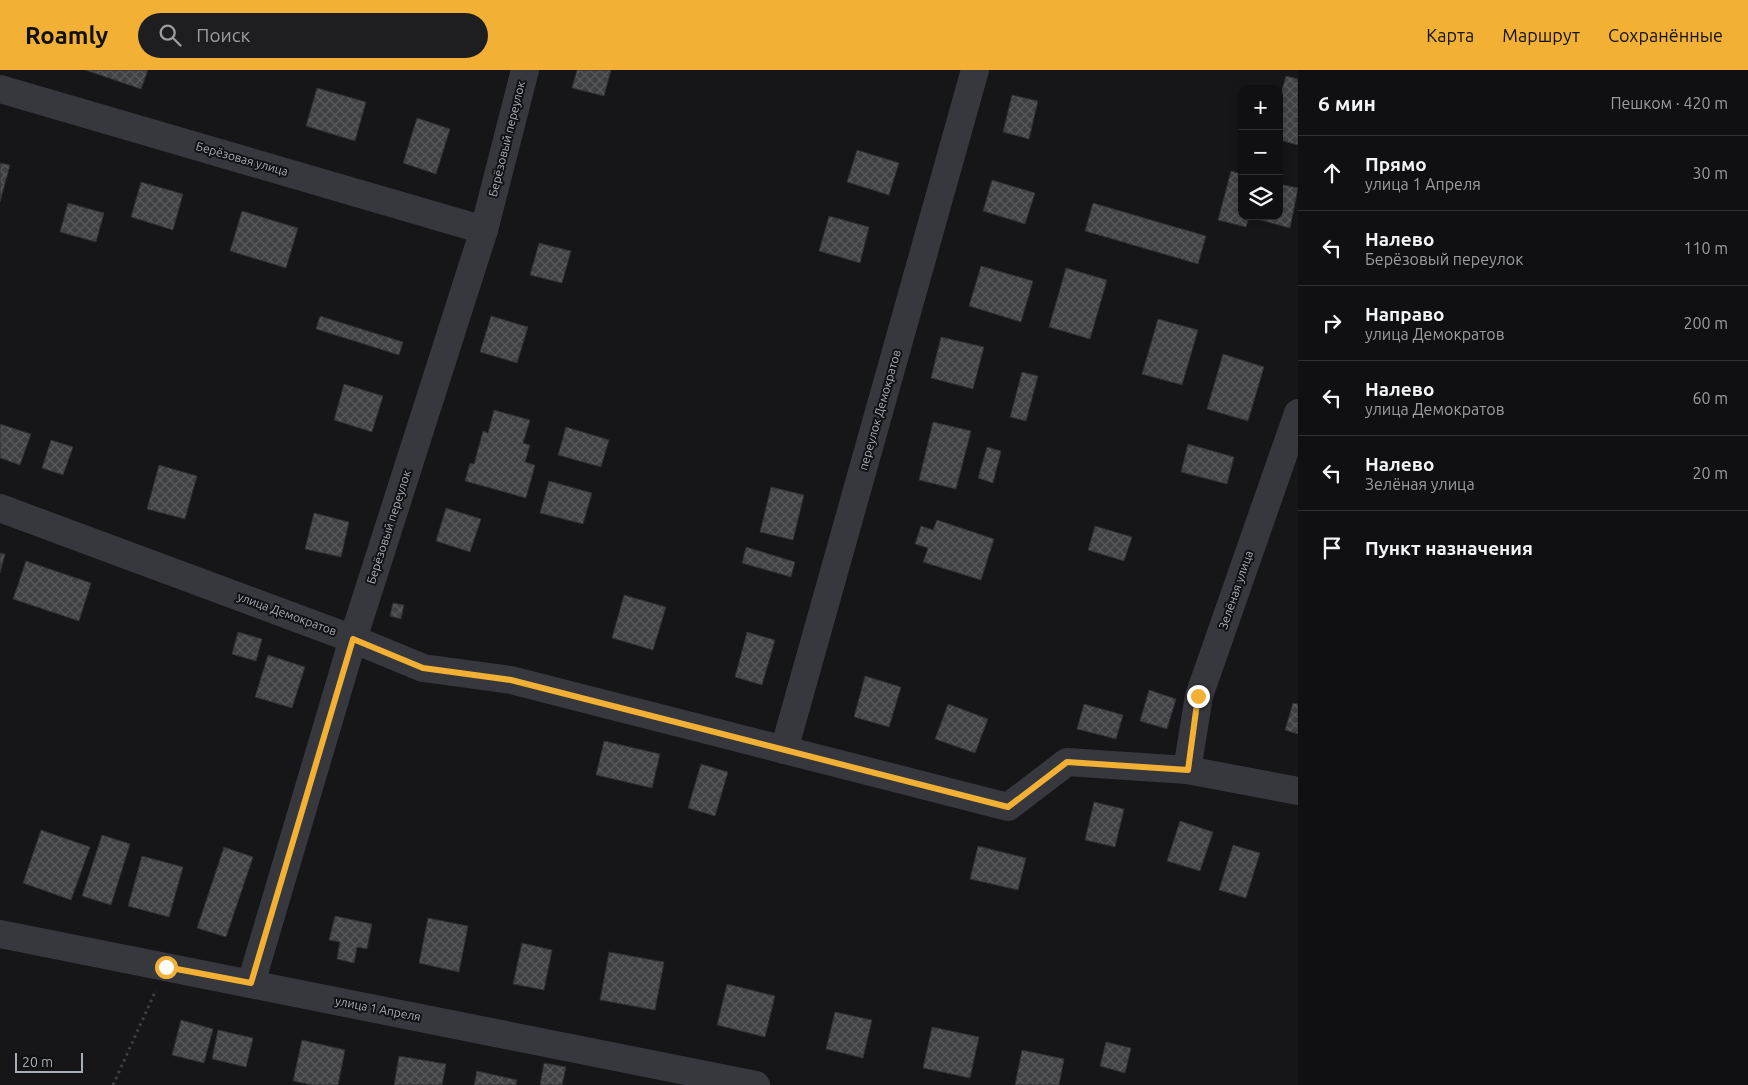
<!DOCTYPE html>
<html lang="ru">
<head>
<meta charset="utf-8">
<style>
  body { margin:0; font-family:Ubuntu,sans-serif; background:#1e1e20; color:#f1f3f6 }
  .controls { position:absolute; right:15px; top:15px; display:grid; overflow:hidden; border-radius:10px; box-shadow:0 2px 8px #0003 }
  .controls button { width:45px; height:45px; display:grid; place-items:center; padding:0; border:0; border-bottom:1px solid #303032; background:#101012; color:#f1f3f6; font:25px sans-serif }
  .scale { position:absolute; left:15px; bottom:12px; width:68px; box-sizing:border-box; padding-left:5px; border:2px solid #a8adb8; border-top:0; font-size:14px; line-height:18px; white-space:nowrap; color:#a8adb8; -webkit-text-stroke:4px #111113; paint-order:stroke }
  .stop { position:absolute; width:15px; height:15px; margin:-11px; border:4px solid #f2b134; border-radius:50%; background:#fff }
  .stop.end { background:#f2b134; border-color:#fff; box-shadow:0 1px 5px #0008 }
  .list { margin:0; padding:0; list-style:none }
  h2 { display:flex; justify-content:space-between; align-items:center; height:65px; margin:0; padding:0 20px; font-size:21px }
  h2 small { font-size:16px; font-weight:400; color:#9c9d9f }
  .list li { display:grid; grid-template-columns:32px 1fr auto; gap:15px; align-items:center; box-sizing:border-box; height:75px; padding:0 20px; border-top:1px solid #303032 }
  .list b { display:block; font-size:19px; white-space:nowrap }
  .list p { margin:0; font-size:16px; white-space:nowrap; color:#9c9d9f }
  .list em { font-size:16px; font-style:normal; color:#9c9d9f }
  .icon { flex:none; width:28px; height:28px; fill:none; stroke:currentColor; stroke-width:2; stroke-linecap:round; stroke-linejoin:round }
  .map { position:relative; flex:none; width:1298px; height:1015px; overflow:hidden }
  header { display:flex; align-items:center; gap:30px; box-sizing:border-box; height:70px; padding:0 25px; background:#f2b134; color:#111 }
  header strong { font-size:24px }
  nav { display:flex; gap:28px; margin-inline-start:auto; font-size:18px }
  .search { width:350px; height:45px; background:#1e1e20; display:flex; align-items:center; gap:12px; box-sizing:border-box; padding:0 18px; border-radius:28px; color:#9c9d9f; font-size:19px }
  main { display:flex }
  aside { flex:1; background:#101012 }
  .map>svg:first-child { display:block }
  .building { fill:url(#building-cross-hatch); stroke:#303034 }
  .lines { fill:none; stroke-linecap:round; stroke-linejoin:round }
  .path { stroke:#3d3f44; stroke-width:3; stroke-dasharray:2.5 4; stroke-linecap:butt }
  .minor { stroke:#37383d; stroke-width:28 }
  .route { stroke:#f2b134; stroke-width:6 }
  .labels { text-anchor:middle; stroke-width:4; stroke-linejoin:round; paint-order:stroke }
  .street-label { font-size:12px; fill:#a8adb8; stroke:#111113 }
</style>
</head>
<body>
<header>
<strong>Roamly</strong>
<div class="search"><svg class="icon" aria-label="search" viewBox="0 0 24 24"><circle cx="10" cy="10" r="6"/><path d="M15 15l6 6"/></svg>Поиск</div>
<nav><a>Карта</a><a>Маршрут</a><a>Сохранённые</a></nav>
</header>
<main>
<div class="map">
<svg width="1298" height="1015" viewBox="0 0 1298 1015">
  <defs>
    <pattern id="building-cross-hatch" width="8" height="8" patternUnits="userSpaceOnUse" patternTransform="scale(1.25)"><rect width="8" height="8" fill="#404145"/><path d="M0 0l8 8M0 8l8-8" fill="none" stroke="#595a5e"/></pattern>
  </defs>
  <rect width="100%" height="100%" fill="#161618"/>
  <g class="building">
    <path d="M85,0H148L141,19Z"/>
    <path d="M577,0H611L604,26L572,18Z"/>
    <path d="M1286,6L1298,9V75L1279,70V30Z"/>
    <path d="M317,18L366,32L355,71L306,56Z"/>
    <path d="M1012,25L1038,31L1029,69L1003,62Z"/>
    <path d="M417,48L450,59L436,104L403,93Z"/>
    <path d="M857,80L899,93L889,125L847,112Z"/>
    <path d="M0,93L10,95L0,132Z"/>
    <path d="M1231,101L1242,104V146H1279V114L1298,118L1290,158L1249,147L1246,157L1218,150Z"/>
    <path d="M992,110L1035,123L1025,154L983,141Z"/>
    <path d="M141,112L183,124L173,160L131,147Z"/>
    <path d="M68,133L104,143L96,172L60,162Z"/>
    <path d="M1093,133L1206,166L1198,194L1085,161Z"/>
    <path d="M242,141L298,158L286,198L230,181Z"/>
    <path d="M829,146L869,157L860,193L819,181Z"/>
    <path d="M539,173L571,181L562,213L530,205Z"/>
    <path d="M981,196L1033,211L1021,252L969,236Z"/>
    <path d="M1066,198L1107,210L1090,269L1049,257Z"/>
    <path d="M320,246L403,272L399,285L316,259Z"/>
    <path d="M491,246L528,257L517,293L480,282Z"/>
    <path d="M1158,249L1198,260L1182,315L1142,304Z"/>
    <path d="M941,267L984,277L973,319L931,308Z"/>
    <path d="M1223,284L1264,297L1248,351L1207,339Z"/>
    <path d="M1022,302L1038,306L1026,351L1010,347Z"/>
    <path d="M344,314L383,326L372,362L334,350Z"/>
    <path d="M494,340L530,350L523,373L530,375L525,392L535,395L526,428L465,411L470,393L474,394L483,361L488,363Z"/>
    <path d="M933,352L971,361L956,419L919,410Z"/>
    <path d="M0,354L31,364L20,395L0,388Z"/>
    <path d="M566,357L609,370L601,397L558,385Z"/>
    <path d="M51,370L73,377L63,405L42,398Z"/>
    <path d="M1188,374L1234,387L1227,414L1181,402Z"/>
    <path d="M987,377L1001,381L993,413L978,408Z"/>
    <path d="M159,395L197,406L185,449L147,439Z"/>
    <path d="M549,411L592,423L583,454L540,443Z"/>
    <path d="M771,417L804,425L793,470L760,462Z"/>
    <path d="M446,438L481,449L470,482L436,471Z"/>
    <path d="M314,443L349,452L341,487L305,479Z"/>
    <path d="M937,450L994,469L981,510L923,492L928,478L915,474L921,456L933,460Z"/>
    <path d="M1095,456L1132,467L1124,491L1088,480Z"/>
    <path d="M746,477L795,492L791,507L742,493Z"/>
    <path d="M0,483L5,484L0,503Z"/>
    <path d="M26,491L91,513L79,551L13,529Z"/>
    <path d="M624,525L666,537L653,580L612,568Z"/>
    <path d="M393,533L404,535L401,549L390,546Z"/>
    <path d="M238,562L262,569L256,591L232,584Z"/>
    <path d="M747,562L775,570L762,615L735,607Z"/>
    <path d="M268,585L305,597L292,638L255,627Z"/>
    <path d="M865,606L901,617L889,657L854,647Z"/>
    <path d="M1149,620L1176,629L1167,659L1140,651Z"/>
    <path d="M1293,633L1298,634V664L1285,660Z"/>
    <path d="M948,634L988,649L975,683L935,669Z"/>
    <path d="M1084,634L1123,645L1116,669L1077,659Z"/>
    <path d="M604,671L660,684L652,718L596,705Z"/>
    <path d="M701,694L728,702L715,746L688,738Z"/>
    <path d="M1094,732L1124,739L1115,777L1085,770Z"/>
    <path d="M1180,751L1213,762L1200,801L1167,791Z"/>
    <path d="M41,760L90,777L71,830L23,813Z"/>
    <path d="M102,765L130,774L111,835L82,826Z"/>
    <path d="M1233,775L1260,783L1246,828L1219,820Z"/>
    <path d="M978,776L1026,788L1018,820L970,809Z"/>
    <path d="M224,777L253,787L226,867L197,858Z"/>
    <path d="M142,786L183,797L169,847L128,836Z"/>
    <path d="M335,846L372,854L367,879L357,877L354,893L337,889L340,872L329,870Z"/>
    <path d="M428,848L468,856L459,902L419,893Z"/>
    <path d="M522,873L552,880L544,920L513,914Z"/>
    <path d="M609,882L664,892L655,940L600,930Z"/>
    <path d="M727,914L775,926L765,967L717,955Z"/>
    <path d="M835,942L872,950L863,988L826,979Z"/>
    <path d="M181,950L213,959L204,993L172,985Z"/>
    <path d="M932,957L979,967L970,1008L923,998Z"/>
    <path d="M218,960L253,968L246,997L212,989Z"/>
    <path d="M302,970L345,980L338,1015H312L293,1011Z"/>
    <path d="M1106,972L1131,978L1125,1003L1100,996Z"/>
    <path d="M1022,980L1064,989L1059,1015H1015Z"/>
    <path d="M399,986L446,994L442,1015H394Z"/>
    <path d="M544,993L566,997L562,1015H540Z"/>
    <path d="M477,1001L517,1010L516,1015H474Z"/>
  </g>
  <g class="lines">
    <path class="path" d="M113,1015L156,920"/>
    <g class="minor">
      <path d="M0,19L484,160"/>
      <path d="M0,438L353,569L423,598L511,610L1008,737L1067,692L1187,700L1298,721"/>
      <path d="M784,680L975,0"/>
      <path d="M1187,700L1199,626L1298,343"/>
      <path d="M0,864L756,1015"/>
      <path d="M251,913L353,569L484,160L525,0"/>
    </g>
  </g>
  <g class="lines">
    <path class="route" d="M166,897L251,913L353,569L423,598L511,610L1008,737L1067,692L1188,700L1198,626"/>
  </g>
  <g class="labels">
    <g class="street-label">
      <text transform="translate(507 69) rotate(-76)" y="4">Берёзовый переулок</text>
      <text transform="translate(242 89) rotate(16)" y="4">Берёзовая улица</text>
      <text transform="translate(880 340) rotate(-74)" y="4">переулок Демократов</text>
      <text transform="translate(389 457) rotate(-72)" y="4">Берёзовый переулок</text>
      <text transform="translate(1236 520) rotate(-71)" y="4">Зелёная улица</text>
      <text transform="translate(287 544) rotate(20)" y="4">улица Демократов</text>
      <text transform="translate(378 939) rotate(11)" y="4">улица 1 Апреля</text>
    </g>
  </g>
</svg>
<div class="controls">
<button>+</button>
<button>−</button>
<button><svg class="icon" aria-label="layers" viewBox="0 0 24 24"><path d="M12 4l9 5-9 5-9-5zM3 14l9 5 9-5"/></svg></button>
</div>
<div class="scale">20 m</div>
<div class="stop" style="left:166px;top:897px"></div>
<div class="stop end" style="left:1198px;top:626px"></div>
</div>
<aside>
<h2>6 мин<small>Пешком · 420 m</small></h2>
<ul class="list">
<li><svg class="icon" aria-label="ahead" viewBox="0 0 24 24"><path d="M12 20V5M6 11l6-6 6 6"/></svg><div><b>Прямо</b><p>улица 1 Апреля</p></div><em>30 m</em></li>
<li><svg class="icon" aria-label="left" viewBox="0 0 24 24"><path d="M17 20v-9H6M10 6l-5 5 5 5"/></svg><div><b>Налево</b><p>Берёзовый переулок</p></div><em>110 m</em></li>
<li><svg class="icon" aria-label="right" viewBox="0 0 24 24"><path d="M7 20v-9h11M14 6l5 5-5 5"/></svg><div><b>Направо</b><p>улица Демократов</p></div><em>200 m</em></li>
<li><svg class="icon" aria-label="left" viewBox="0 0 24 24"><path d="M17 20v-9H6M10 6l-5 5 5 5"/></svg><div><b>Налево</b><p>улица Демократов</p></div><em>60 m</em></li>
<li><svg class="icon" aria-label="left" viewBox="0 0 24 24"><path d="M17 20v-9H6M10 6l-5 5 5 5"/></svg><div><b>Налево</b><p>Зелёная улица</p></div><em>20 m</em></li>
<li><svg class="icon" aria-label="arrive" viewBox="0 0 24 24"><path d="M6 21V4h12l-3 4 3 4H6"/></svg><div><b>Пункт назначения</b></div></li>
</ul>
</aside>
</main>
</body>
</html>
